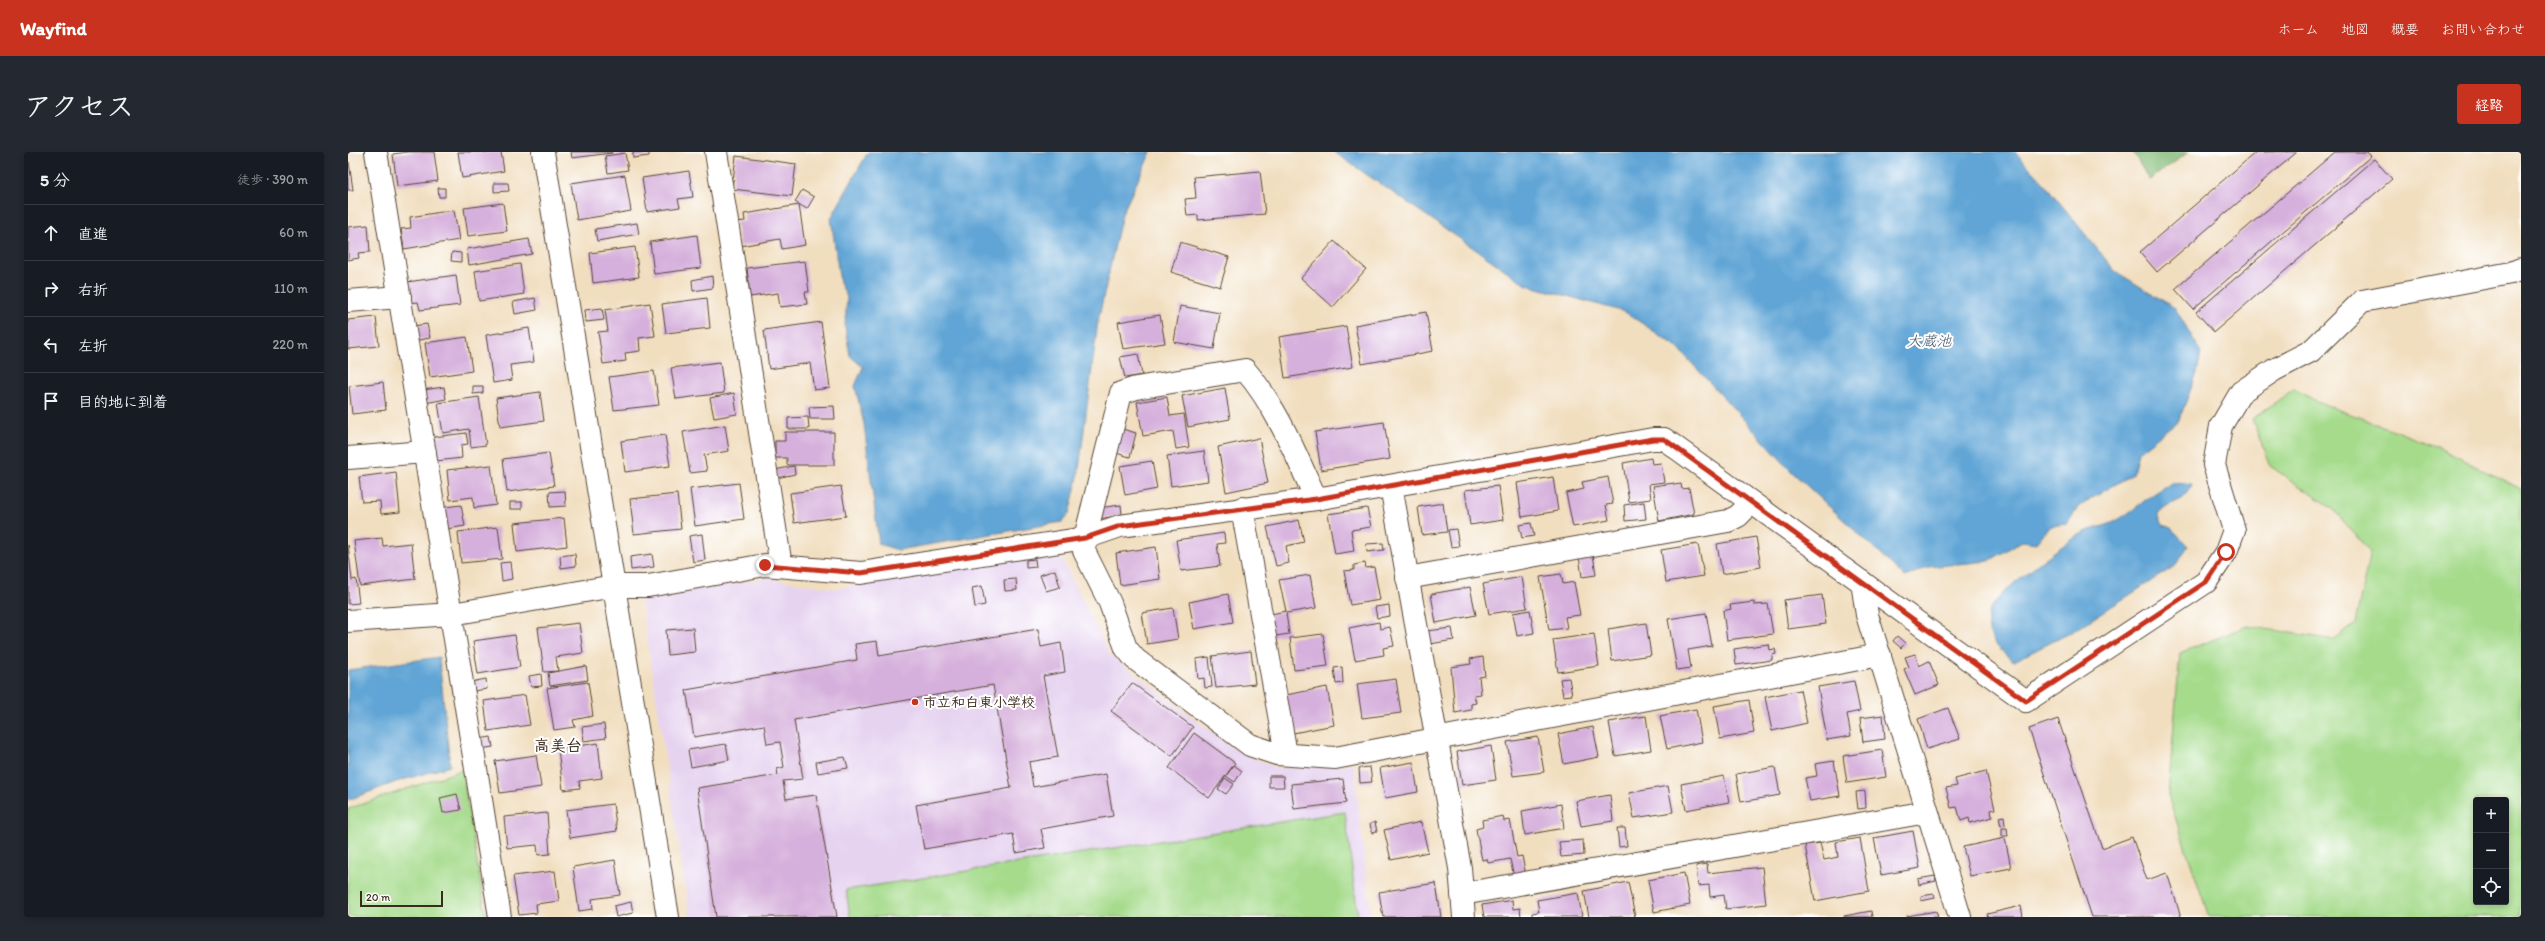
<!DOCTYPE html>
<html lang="ja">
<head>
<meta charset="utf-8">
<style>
  body { margin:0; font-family:Itim,"Klee One",sans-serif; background:#242831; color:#f1f3f6 }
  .controls { position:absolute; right:12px; bottom:12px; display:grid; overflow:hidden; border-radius:4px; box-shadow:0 2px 6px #0003 }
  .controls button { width:36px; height:36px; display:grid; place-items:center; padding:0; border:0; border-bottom:1px solid #363941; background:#171b24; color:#f1f3f6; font:20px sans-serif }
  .scale { position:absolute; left:12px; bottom:10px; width:83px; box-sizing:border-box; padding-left:4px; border:2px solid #3b2a1e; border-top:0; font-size:11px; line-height:14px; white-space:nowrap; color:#3b2a1e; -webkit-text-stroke:3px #fff; paint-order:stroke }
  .stop { position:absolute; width:12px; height:12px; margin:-9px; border:3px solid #c8321e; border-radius:50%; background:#fff }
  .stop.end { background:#c8321e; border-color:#fff; box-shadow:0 1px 4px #0008 }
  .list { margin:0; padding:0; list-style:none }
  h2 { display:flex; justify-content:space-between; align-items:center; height:52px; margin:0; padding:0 16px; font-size:17px }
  h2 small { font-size:13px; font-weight:400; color:#9ea1a6 }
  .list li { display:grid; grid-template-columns:26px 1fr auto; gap:12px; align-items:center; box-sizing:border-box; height:56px; padding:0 16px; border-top:1px solid #363941 }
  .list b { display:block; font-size:15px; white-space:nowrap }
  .list em { font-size:13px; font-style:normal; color:#9ea1a6 }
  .icon { flex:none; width:22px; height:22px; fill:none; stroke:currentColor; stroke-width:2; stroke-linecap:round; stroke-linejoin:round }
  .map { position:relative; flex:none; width:2173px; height:765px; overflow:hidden; border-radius:4px }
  header { display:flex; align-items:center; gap:24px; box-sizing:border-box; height:56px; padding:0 20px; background:#c8321e; color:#fff }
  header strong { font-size:19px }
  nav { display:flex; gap:22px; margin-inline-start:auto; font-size:14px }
  .intro { display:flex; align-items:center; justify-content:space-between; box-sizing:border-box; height:96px; padding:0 24px }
  h1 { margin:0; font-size:28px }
  .button { padding:10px 18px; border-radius:4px; background:#c8321e; color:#fff; font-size:14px; font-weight:700 }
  main { display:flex; gap:24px; padding:0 24px }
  aside { flex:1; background:#171b24; border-radius:4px; box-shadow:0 2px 6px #0003 }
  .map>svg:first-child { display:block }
  .built { fill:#e6d3f0 }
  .green { fill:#a6db8c; stroke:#708255; fill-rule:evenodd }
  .forest { fill:#84bb78; stroke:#60724b }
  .water { fill:#60a5d6; stroke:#4e687a }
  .building { fill:#d6b0dc }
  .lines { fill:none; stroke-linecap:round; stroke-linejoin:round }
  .minor-casing { stroke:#564536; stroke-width:24 }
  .tertiary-casing { stroke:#564536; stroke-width:24 }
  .minor { stroke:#fff; stroke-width:22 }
  .tertiary { stroke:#fff; stroke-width:22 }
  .route { stroke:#c8321e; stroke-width:5 }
  .poi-dot { fill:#c8321e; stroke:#fff; stroke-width:1.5 }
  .labels { text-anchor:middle; stroke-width:4; stroke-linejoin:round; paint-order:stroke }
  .poi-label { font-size:14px; font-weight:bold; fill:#3b2a1e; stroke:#fff; text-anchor:start }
  .water-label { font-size:15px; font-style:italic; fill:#4a5b68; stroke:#fff }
  .quarter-label { font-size:16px; font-weight:bold; fill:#3b2a1e; stroke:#fff }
</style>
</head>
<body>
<header>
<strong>Wayfind</strong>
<nav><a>ホーム</a><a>地図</a><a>概要</a><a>お問い合わせ</a></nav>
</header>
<div class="intro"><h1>アクセス</h1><a class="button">経路</a></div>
<main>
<aside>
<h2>5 分<small>徒歩 · 390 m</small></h2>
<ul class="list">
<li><svg class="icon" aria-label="ahead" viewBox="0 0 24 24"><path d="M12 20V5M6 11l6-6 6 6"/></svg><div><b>直進</b></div><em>60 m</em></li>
<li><svg class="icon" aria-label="right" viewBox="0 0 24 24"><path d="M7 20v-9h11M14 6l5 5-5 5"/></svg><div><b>右折</b></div><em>110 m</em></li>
<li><svg class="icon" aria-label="left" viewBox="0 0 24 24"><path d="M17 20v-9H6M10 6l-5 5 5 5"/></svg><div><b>左折</b></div><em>220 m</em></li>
<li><svg class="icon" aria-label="arrive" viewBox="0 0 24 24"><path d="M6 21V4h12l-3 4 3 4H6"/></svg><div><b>目的地に到着</b></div></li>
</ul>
</aside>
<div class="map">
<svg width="2173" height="765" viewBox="0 0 2173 765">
  <rect width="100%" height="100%" fill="#fff"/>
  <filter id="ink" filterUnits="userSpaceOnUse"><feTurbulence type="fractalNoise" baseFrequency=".025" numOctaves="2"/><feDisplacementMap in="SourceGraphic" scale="8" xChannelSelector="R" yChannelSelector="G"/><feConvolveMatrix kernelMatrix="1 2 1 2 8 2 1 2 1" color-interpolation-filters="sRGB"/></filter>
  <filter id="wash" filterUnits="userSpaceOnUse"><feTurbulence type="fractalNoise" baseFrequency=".012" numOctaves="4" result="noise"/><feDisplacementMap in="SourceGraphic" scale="16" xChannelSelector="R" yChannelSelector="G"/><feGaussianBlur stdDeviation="0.9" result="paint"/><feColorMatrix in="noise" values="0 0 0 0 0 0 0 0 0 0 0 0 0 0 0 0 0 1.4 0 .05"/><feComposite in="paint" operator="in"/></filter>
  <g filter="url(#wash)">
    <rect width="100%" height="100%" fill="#f1debf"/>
    <path class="built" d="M710,399L761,502L887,598L929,616L1006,612L1023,765H342L293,447L419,426L488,437Z"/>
    <g class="green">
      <path d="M1946,237L1968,249L2087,294L2173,337V765H1861L1820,644L1832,501L1899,474L1987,488L2007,472L2022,400L1985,357L1922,314L1904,267ZM2128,648H2158V750H2128Z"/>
      <path d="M114,618L138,765H0V657Z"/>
      <path d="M997,660L1010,765H502L498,738Z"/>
    </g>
    <path class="forest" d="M1785,0H1841L1801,28Z"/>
    <g class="water">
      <path d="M520,0H803L774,62L750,169L730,325L721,362L714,370L550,398L531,392L516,272L507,234L515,215L502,204L497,174L499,145L492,131L483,66Z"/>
      <path d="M986,0H1667L1695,30L1767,119L1827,156L1853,200L1849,221L1831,268L1790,300L1785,322L1731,354L1719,372L1702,374L1688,391L1674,389L1641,409L1580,415L1557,425L1444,320L1328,194L1277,160L1179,133Z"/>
      <path d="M1825,331L1844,332C1837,354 1821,347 1810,362L1815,373L1823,376L1840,394L1827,414L1722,481L1666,509C1649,498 1633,478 1643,456C1652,438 1716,391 1735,381C1744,376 1755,375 1764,371C1786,360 1802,341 1825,331Z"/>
      <path d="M91,505L102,614L48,630L0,648V518Z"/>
    </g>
    <g id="blocks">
      <g class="building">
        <path d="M60,0H86L90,29L49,34L45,2Z"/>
        <path d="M110,0H153L156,19L114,26Z"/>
        <path d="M223,0H264V1L224,6Z"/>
        <path d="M285,0H301V4L285,6Z"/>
        <path d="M1908,0H1949L1809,120L1792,100Z"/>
        <path d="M1987,0H2019L2023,4L1845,157L1827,137Z"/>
        <path d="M277,1L280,18L260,21L257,4Z"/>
        <path d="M388,4L448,12L444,44L384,37Z"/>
        <path d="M2026,7L2044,27L1866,180L1848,160Z"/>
        <path d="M1,10L5,38H0V11Z"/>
        <path d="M341,19L345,45L330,47L332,55L299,60L294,26Z"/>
        <path d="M912,19L917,62L850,68V63L839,64L837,47L848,46L846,25Z"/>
        <path d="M277,23L283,59L229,68L223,31Z"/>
        <path d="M146,31H160L161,39L146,40Z"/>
        <path d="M90,36H97V45H91Z"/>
        <path d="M454,38L466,45L459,57L447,50Z"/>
        <path d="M155,51L159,79L120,84L116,56Z"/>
        <path d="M451,53L457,93L434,97L432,87L392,94L388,70L397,69L396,62Z"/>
        <path d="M106,58L111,88L56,97L53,77L63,76L62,65Z"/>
        <path d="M289,71L291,82L249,89L247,77Z"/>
        <path d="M20,73L22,100L10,101L11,106L0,108V75Z"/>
        <path d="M349,83L353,116L306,122L302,90Z"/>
        <path d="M181,87L184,102L121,113L119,97Z"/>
        <path d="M986,89L1018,117L985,155L953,126Z"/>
        <path d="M832,90L881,105L872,135L823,120Z"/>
        <path d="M287,95L291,125L245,131L242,101Z"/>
        <path d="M104,100L113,101V110L103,109Z"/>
        <path d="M457,109L461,140H457L459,152L432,155L430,141L402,145L399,116Z"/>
        <path d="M172,112L176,142L131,149L127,119Z"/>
        <path d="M108,123L112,153L72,158L70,150L62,151L59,130Z"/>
        <path d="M364,124L365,136L345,139L344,128Z"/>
        <path d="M187,146L189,158L167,162L165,150Z"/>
        <path d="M359,146L362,176L318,181L314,152Z"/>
        <path d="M302,151L307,184L291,186L292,199L277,201L278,209L255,212L250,180L260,179L257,158Z"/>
        <path d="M832,154L872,161L866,197L826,190Z"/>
        <path d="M254,156L256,168L238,170L237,158Z"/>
        <path d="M1078,160L1085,199L1014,212L1007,173Z"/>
        <path d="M812,163L817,191L775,197L770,170Z"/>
        <path d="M28,165L31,194L0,197V168Z"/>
        <path d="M473,170L482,236L466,238L462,211L421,217L416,178Z"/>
        <path d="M79,172L82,186L60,190L58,175Z"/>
        <path d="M998,174L1005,215L937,226L931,185Z"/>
        <path d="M181,176L186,210L162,213L164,228L145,231L138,183Z"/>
        <path d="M119,185L124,219L82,225L77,191Z"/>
        <path d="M790,202L794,223L777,226L772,205Z"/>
        <path d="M372,210L376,241L328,247L323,216Z"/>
        <path d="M306,219L311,253L266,258L261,225Z"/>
        <path d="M35,230L38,258L4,262L1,234Z"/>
        <path d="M125,234H135V241L125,242Z"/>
        <path d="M96,235L98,247L77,251L75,238Z"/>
        <path d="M877,236L882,267L840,275L834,244Z"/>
        <path d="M192,240L196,269L152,275L148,246Z"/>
        <path d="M386,241L389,262L366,266L362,246Z"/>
        <path d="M131,245L138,293L123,295L121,277L95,281L90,251Z"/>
        <path d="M819,245L822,264L836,262L841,295L828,297L825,279L795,284L789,250Z"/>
        <path d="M486,254L487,267H462L461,255Z"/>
        <path d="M460,265L461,277H440V266Z"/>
        <path d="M1036,270L1042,307L973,318L967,280Z"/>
        <path d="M377,273L381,299L356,303L359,319L342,321L335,280Z"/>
        <path d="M768,275L788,281L782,305L761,299Z"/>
        <path d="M437,280H486V313H439V306H427V289H437Z"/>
        <path d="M118,281L120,292L113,293L114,306L88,309L86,285Z"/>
        <path d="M317,283L322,314L277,320L273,289Z"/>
        <path d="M911,286L920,331L878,340L870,295Z"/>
        <path d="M856,299L860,329L823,334L819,304Z"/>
        <path d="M201,301L206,334L159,340L155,307Z"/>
        <path d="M1303,306L1304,312L1313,311L1316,330L1301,332L1303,347L1281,350L1275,311Z"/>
        <path d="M804,309L809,337L777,343L772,314Z"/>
        <path d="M143,313L148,353L126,356L125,345L102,348L99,318Z"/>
        <path d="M446,314L447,322L429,326L427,318Z"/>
        <path d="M48,320L52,360L33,362L32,349L14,350L11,325Z"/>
        <path d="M1205,325L1210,359L1174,365L1169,331Z"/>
        <path d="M1260,325L1265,352L1258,353L1261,368L1225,375L1218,341L1236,337L1234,330Z"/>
        <path d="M391,331L396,367L347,374L342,337Z"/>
        <path d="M1326,331V333L1333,332L1334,337L1341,336L1346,362L1311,369L1305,334Z"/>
        <path d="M493,334L498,364L446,371L442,341Z"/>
        <path d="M1150,334L1155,368L1122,373L1117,338Z"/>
        <path d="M217,339L218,354L202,355L201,340Z"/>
        <path d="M329,342L333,377L286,382L282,347Z"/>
        <rect x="162" y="350" width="12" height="7"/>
        <path d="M1296,350L1298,367L1277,369L1276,353Z"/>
        <path d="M1095,351L1099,380L1074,383L1070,355Z"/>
        <path d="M113,353L117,374L92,378L89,356Z"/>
        <path d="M773,353L774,363L751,367L750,356Z"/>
        <path d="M1019,356L1023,375L1003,378L1006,399L987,402L980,362Z"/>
        <path d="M216,366L219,394L169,400L166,371Z"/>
        <path d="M951,368L956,390L938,394L941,411L928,414L919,375Z"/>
        <path d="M1183,371L1186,384L1174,386L1171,373Z"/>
        <path d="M150,375L154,407L113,411L110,380Z"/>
        <path d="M1108,377L1111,394L1103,395L1100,378Z"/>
        <path d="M876,381L877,391L869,392L872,414L833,419L828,388Z"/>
        <path d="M354,382L357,408L345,410L341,384Z"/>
        <path d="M1408,385L1413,415L1374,422L1369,392Z"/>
        <path d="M34,386L35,394L63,391L67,427L12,434L6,389Z"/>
        <path d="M1035,391L1036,398L1019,400L1018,392Z"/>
        <path d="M1350,392L1356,424L1318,430L1313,398Z"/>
        <path d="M0,393L4,428L8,427L11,451L0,452Z"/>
        <path d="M808,395L812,427L772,433L768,401Z"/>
        <path d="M227,402L228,414L213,416L212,404Z"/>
        <path d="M304,402L306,415L283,418L282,405Z"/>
        <path d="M1245,402L1248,423L1234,425L1231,404Z"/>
        <path d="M687,407L688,415L678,416V408Z"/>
        <path d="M162,410L164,427L154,429L152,411Z"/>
        <path d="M1017,411L1018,416L1026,415L1032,448L1002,453L996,419L1006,418V413Z"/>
        <path d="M707,418L712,435L698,439L692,423Z"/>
        <path d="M1213,422L1215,432L1226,430L1232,463L1217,465L1219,476L1201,478L1192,425Z"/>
        <path d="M962,423L968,456L938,461L941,482L921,485L918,463L938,459L931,428Z"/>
        <path d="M1174,425L1179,456L1141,462L1135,432Z"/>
        <path d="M668,427L669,438L657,439L656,428Z"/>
        <path d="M634,434L637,453L627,455L624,436Z"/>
        <path d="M1122,435L1128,463L1088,471L1083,442Z"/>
        <path d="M880,442L885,470L846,477L841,450Z"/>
        <path d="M1474,443L1478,472L1440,477L1436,448Z"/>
        <path d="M1406,450V453L1420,452L1425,482L1379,488L1375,459L1383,457L1382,453Z"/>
        <path d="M1041,453L1042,464L1029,466L1027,455Z"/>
        <path d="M825,456L830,487L799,492L794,461Z"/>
        <path d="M1182,458L1186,481L1169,484L1165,461Z"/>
        <path d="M1358,461L1364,494L1340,498L1343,516L1329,518L1320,467Z"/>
        <path d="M1031,470L1032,477L1042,475L1046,494L1035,496L1036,503L1007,508L1001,476Z"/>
        <path d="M231,471L235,501L208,505L210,519L196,520L190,476Z"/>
        <path d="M1298,471L1303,503L1264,509L1260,477Z"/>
        <path d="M345,476L347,500L320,503L318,478Z"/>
        <path d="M1104,476L1106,488L1082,492L1079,479Z"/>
        <path d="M690,477L693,495L713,491L717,520L695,524L710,605L681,610L685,635L758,622L765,664L693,677L697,696L668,701L665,682L576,697L568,653L663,636L645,533L446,568L455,627L435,629L438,647L468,643L489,765H368L349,636L430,623L429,617L436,615L432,590L419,592L416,573L346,585L338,538L509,508L507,492L529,489L531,504Z"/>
        <path d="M975,482L980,514L946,518L942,486Z"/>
        <path d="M1246,482L1251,514L1210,520L1205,488Z"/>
        <path d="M167,483L172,515L130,522L125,489Z"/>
        <path d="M1549,484L1557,491L1553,496L1545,489Z"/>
        <path d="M1420,492L1421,498L1427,497L1428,502L1424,503V508L1388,513L1386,497Z"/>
        <path d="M903,499L907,532L868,536L864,504Z"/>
        <path d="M1567,502L1571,514L1581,509L1591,533L1567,543L1556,517L1561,515L1557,505Z"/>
        <path d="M861,505L864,535L857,536L856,526L850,527L848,507Z"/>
        <path d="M1135,505L1137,524L1131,525L1133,542L1126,543L1128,551L1123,552V558L1107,561L1103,515L1123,512L1122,507Z"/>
        <path d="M238,514L240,528L202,534L200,521Z"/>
        <path d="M994,515L995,531L988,532L986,516Z"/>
        <path d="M193,522L194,534L183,535L181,524Z"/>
        <path d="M1221,526L1224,543L1215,544L1212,527Z"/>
        <path d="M138,527L139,537L125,539L123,530Z"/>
        <path d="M1048,527L1053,561L1014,566L1009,532Z"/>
        <path d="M1506,529L1512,559L1499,562L1503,584L1479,588L1470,535Z"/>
        <path d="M240,530L245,564L225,568L227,575L206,578L199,536Z"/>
        <path d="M784,531L845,575L824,604L763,559Z"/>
        <path d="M979,535L986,573L940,582L933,544Z"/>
        <path d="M1452,538L1459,571L1424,579L1417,545Z"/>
        <path d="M177,543L182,573L140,579L136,549Z"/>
        <path d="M1401,548L1406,581L1372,587L1366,554Z"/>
        <path d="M1600,556L1612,587L1579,597L1570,567Z"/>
        <path d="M1348,557L1354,590L1319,597L1312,564Z"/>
        <path d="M1535,563L1537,587L1515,590L1512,566Z"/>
        <path d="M1298,564L1303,598L1267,604L1261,570Z"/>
        <path d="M1710,567L1754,696L1784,685L1799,728L1819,721L1833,765H1744L1681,577Z"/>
        <path d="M256,572L258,586L236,589L234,575Z"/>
        <path d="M1245,575L1251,605L1216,612L1210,582Z"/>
        <path d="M846,581L887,611L861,646L821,616Z"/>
        <path d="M143,585L145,595L132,597L131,587Z"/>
        <path d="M1190,585L1196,620L1165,624L1159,590Z"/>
        <path d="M250,591L254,626L231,629L232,636L215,638L210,597Z"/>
        <path d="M378,592L381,608L343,615L340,598Z"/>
        <path d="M1143,594L1148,628L1114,633L1109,600Z"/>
        <path d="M1534,598L1538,625L1499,631L1495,604Z"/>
        <path d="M188,603L193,635L152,641L147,609Z"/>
        <path d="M497,605L500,616L470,621L468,610Z"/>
        <path d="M1486,609L1492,644L1462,649L1457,626L1469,624L1467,612Z"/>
        <path d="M1065,610L1070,640L1037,646L1032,616Z"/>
        <path d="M886,613L894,619L887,630L878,624Z"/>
        <path d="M1022,615L1024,630L1012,631L1011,616Z"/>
        <path d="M1427,615L1432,643L1393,650L1388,622Z"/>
        <path d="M1638,619L1647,657L1643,658L1644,665L1622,671L1621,666L1613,669L1609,655L1603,656L1598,636L1609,634L1607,627Z"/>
        <path d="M921,624H935L936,635H921Z"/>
        <path d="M1376,624L1381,650L1338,658L1333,632Z"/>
        <path d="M877,626L886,632L878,642L870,637Z"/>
        <path d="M995,627L998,651L946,657L943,632Z"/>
        <path d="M1320,634L1325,660L1286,666L1281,641Z"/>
        <path d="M1517,639L1518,656L1510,657L1508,640Z"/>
        <path d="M109,642L113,658L95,661L92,646Z"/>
        <path d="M1262,643L1265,669L1233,674L1228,649Z"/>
        <path d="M265,652L269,679L222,686L218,658Z"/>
        <path d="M1213,652L1216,676L1177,683L1174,659Z"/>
        <path d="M199,661L202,702L190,703L189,693L159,696L156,665Z"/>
        <path d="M1155,664L1156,669L1162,668L1169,705L1174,704L1178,723L1166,725L1162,707L1140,711L1139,707L1134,708L1128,677L1135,675L1134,668Z"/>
        <path d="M1656,664L1657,673L1653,674L1651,665Z"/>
        <path d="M1027,670L1029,680L1024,681L1022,672Z"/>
        <path d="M1073,670L1080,700L1043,708L1036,678Z"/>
        <path d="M1269,676H1277L1279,694L1271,695Z"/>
        <path d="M1654,676H1659L1660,684H1654Z"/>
        <path d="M1565,679L1572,716L1533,723L1526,686Z"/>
        <path d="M1512,686L1521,739L1467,749L1457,693L1472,691L1476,708L1490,705L1488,690Z"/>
        <path d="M1657,686L1663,716L1622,724L1615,695Z"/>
        <path d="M1235,688L1236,703L1213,705L1211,690Z"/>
        <path d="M267,708L272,743L244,747L245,757L231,759L225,715Z"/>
        <path d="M1359,712L1360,721L1414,715L1418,752L1378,757L1376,743L1362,745L1361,733L1350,734L1348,714Z"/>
        <path d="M207,719L211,749L188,752L189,761L171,763L165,724Z"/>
        <path d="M1336,721L1342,753L1306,760L1300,728Z"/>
        <path d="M1587,724L1588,729L1571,733L1570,727Z"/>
        <path d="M1280,730L1287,765H1241L1236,739Z"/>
        <path d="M1088,731L1093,765H1035L1031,740Z"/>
        <path d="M1230,741L1234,765H1184V761L1191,760L1189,748Z"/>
        <path d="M1586,742L1587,746L1573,749V744Z"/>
        <path d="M1164,748L1165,757L1172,756L1173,765H1136L1134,753Z"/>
        <path d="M283,750L285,761L268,765L266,754Z"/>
        <path d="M1673,754L1675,765H1640L1639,762Z"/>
        <path d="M1523,759L1524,765H1496V764Z"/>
        <path d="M1588,759L1590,765H1559V764Z"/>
      </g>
    </g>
  </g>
  <g filter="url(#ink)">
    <use href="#blocks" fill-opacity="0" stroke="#564536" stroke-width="1"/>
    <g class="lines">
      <g class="minor-casing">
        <g id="minor">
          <path d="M28,0L152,765"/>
          <path d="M368,0L433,414"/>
          <path d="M0,149L52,145"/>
          <path d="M0,306L77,300"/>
          <path d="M1043,334L1112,716L1116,765"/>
          <path d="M968,347C948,303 929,255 897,218L788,236L773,241L737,386L736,399L762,451L778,496L787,507L902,593L929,602L987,606L1532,503"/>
          <path d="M894,356L938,602"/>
          <path d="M1059,426L1380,369L1390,364L1403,351"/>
          <path d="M1514,430L1519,463L1612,765"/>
          <path d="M266,434H300L417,413L513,421L737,386L772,374L968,347L1305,287H1316L1678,549L1858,430L1878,400L1886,378L1866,313L1873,274L1893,240L1926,218L1963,199L2014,149L2163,121L2173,117"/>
          <path d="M1114,742L1579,660"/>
        </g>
      </g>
      <g class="tertiary-casing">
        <g id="tertiary">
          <path d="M195,0L320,765"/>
          <path d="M0,469L104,462L266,434"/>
        </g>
      </g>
      <use href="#minor" class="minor"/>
      <use href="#tertiary" class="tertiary"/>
    </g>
  </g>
  <g class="lines" filter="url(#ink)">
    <path class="route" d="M417,413L513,421L737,386L772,374L968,347L1305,287H1316L1678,549L1858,430L1878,400"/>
  </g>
  <circle class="poi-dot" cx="567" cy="550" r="4"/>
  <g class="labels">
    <g class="poi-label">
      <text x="575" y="555">市立和白東小学校</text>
    </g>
    <g class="water-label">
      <text x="1581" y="194">大蔵池</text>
    </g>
    <g class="quarter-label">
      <text x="210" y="599">高美台</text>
    </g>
  </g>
</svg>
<div class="controls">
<button>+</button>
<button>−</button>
<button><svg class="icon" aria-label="locate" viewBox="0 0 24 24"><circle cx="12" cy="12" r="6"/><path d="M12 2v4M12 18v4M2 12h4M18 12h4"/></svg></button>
</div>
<div class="scale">20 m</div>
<div class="stop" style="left:1878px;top:400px"></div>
<div class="stop end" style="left:417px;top:413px"></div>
</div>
</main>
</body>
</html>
